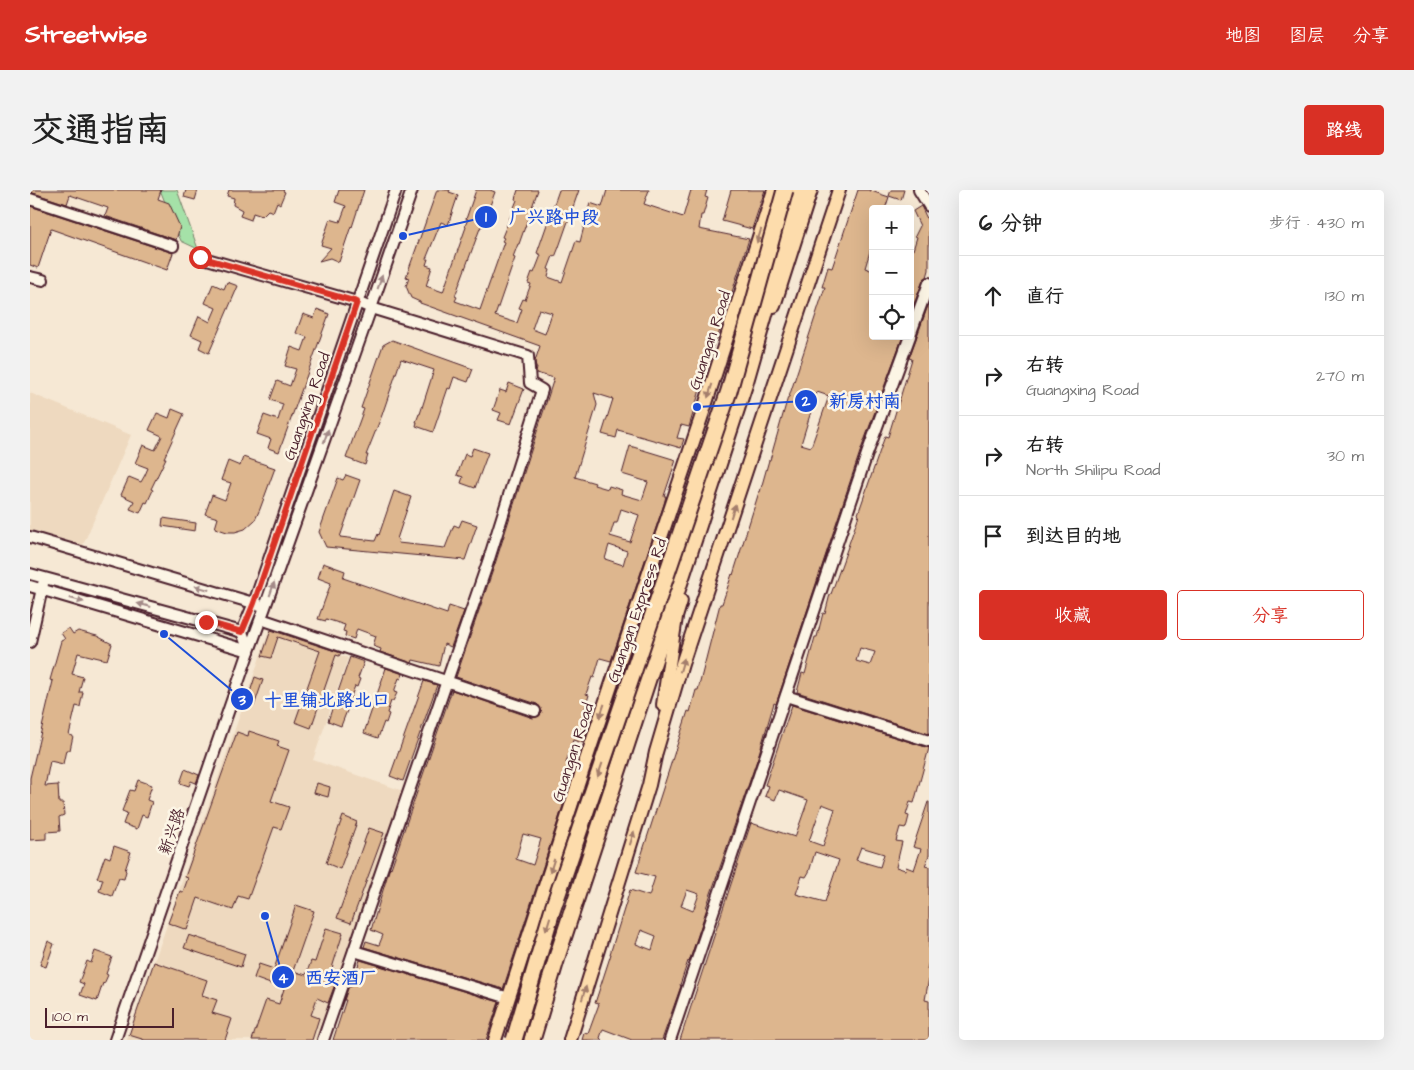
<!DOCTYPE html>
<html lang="zh">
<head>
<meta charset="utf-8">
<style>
  body { margin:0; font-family:"Architects Daughter","LXGW WenKai TC",sans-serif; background:#f2f2f2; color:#222 }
  .controls { position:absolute; right:15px; top:15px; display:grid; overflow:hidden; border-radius:5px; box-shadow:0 5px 20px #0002 }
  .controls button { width:45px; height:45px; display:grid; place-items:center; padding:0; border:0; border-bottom:1px solid #e0e0e0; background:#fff; color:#222; font:25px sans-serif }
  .scale { position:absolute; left:15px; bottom:12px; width:129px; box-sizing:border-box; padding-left:5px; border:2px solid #4a1f2b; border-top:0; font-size:14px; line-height:18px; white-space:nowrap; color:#4a1f2b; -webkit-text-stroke:4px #fcf5e5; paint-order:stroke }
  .stop { position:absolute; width:15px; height:15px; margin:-11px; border:4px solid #d93025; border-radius:50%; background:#fff }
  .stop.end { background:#d93025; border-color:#fff; box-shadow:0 1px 5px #0008 }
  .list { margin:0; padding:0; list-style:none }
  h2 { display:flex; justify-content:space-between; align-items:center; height:65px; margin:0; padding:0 20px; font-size:21px }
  h2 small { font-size:16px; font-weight:400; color:#767676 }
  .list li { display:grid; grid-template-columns:32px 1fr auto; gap:15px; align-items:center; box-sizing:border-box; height:80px; padding:0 20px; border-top:1px solid #e0e0e0 }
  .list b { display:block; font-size:19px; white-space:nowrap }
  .list p { margin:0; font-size:16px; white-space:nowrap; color:#767676 }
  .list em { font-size:16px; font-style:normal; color:#767676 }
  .actions { display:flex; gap:10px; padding:15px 20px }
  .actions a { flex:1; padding:11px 0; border:1px solid #d93025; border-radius:5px; text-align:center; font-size:18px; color:#d93025 }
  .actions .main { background:#d93025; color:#fff }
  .icon { flex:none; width:28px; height:28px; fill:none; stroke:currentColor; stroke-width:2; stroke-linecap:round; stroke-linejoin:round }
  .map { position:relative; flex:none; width:899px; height:850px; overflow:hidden; border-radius:5px }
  header { display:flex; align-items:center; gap:30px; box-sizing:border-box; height:70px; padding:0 25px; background:#d93025; color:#fff }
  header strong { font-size:24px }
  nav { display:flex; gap:28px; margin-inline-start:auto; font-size:18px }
  .intro { display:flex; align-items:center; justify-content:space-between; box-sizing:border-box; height:120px; padding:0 30px }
  h1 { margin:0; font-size:35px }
  .button { padding:12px 22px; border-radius:5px; background:#d93025; color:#fff; font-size:18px; font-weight:700 }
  main { display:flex; gap:30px; padding:0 30px }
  aside { flex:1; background:#fff; border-radius:5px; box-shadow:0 5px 20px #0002 }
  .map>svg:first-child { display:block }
  .built { fill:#eed9bf }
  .green { fill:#a5e1a8; stroke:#78806a }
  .building { fill:#ddb68e; stroke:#4a1f2b; fill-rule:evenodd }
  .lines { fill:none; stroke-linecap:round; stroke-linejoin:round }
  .minor-casing { stroke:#4a1f2b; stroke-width:14 }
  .major-casing { stroke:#4a1f2b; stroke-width:16 }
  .highway-casing { stroke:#4a1f2b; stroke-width:19 }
  .minor { stroke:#fcf5e5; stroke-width:10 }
  .major { stroke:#fddcac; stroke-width:12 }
  .highway { stroke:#fddcac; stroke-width:15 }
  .highway-bridge-casing { stroke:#4a1f2b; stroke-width:19; stroke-linecap:butt }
  .highway-bridge { stroke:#fddcac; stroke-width:15 }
  .oneway { fill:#a47e6c }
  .oneway2 { fill:#a38a88 }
  .route { stroke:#d93025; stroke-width:6 }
  .labels { text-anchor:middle; stroke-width:5; stroke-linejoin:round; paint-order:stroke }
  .street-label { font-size:16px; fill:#4a1f2b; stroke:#fcf5e5 }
  .leader { fill:none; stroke:#1d4ed8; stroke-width:2 }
  .callout-dot { fill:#1d4ed8; stroke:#fcf5e5; stroke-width:2 }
  .mark-label { font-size:15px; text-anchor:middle; font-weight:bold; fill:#fff }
  .callout-label { font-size:18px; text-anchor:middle; font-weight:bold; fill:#1d4ed8; stroke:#fcf5e5; stroke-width:5; stroke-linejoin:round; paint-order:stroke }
</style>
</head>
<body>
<header>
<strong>Streetwise</strong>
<nav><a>地图</a><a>图层</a><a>分享</a></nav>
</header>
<div class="intro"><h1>交通指南</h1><a class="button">路线</a></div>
<main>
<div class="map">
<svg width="899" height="850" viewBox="0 0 899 850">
  <rect width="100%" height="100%" fill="#f6e8d4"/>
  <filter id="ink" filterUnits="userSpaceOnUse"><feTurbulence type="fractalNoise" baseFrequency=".02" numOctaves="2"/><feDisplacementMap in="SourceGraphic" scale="10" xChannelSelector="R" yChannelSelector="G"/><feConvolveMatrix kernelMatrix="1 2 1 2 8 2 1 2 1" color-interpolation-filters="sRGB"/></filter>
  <g filter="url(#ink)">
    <g class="built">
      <path d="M0,203L101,245L53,355L0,340Z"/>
      <path d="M239,441L318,468L283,570L373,601L287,850H97Z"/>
    </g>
    <path class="green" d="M130,0H147L168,59L151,51Z"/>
    <g class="building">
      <path d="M1,0H131L128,9L139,13L150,37L146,50L75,26L78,18L40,5L37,14L0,2Z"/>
      <path d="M156,0H168L165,10L154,7Z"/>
      <path d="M199,0H254L253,1L255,2L250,14L247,12L243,22L238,20L232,26L223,23L221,30L210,26L212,20L203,15L204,8L197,6Z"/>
      <path d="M309,0H334L322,37L321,36L309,72L300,68L289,71L301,58L291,55L300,29L310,32L316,16L305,12Z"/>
      <path d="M407,0H420L419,2L428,5L418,35L411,32L396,69H398L396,75L402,77L396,96L413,102L436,37L435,36L438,29H436L446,0H460L465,2L452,37L451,36L449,41L425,106L427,107L425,111L450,120L474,52L472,51L474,48L472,47L487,10L485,9L488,0H508L489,54H488L483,67L485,68L465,126L487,133L492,119L489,118L493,109L495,110L501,94L498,93L502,82L504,83L511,65L507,63L529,0H549L529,57L525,67L523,66L518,79L520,80L518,87L532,92L546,51L550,52L560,13L572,17L577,0H619L614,14L653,27L661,0H677L675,7L678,8L673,25H671L669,39L719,49L687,149H685L659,237L651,235L647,248L654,249L651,258L588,240L586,248L572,244L583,209L564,203L567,215L545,287L565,293L564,295L578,299L579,296L592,300L591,304L612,310L618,292L592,284L600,256L646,270L634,306H636L634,314L581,471L570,468L564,488L562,487L556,504L559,505L552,528L561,531L553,553L543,550L536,573L546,576L473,799L334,757L336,751L349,755L353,745L341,740L360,677L361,678L422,500L503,528L509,526L512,523L510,517L507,514L426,487L465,374L524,188L506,183L507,178H506L505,171L510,156L390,113V112L381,108L376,96L379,88L376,87ZM509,119L522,123L515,144L502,139ZM591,319L609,325L600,352L580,346L584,333H587ZM579,355L597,361L593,375L575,369ZM493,644L511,649L503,675L486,669Z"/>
      <path d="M701,0H735L722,39L692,31Z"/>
      <path d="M828,0H838L859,7L855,19H843V58H841L835,78L843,81V146H873L830,262L746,514L744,513L728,567L676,718H677L659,772L658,771L650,795L651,796L632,850H602L573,839L570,848L572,850H552L554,843L558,844L569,814L565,813L581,764H580L600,700L619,706L625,687L606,682L658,521L660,522L666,500H668L690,414H692L702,384L703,385L729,302H730L739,270H740L758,207H759L795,97H792L798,77L802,78ZM787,202L799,206L781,257L771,254ZM657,700L669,704L663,721L651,716ZM611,740L626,746L622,760L606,754Z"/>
      <path d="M861,0H874L871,10L859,6Z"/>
      <path d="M0,16L143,63L137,80L21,39L8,78L0,75Z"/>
      <path d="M891,16L899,33V80L897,87L893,91L880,124V59L883,60L887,47L885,46L890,36L883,21Z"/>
      <path d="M197,92L208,96L179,163L169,158L172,150L161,145L169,126L180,132L186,118L175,113L183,94L194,99Z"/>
      <path d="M899,113V544L767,502L772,483L775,484L785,447H787L793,423L795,424L800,404H801L814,368L829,325L828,324L855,246L858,247L882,169L879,168ZM830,458L845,462L840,475L826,471Z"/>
      <path d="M287,119L299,124L249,262L238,258L241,249L227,244L234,225L248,230L253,214L240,210L247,191L260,196L266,179L255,176L261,157L272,161L277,147L266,143L273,124L284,128Z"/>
      <path d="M362,150L443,179L438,192L424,187L420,199L418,198L403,242L386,236L387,232H386L389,224H390L404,180L371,169L352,225L336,265H338L335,275L316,268L334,219L331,218L353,155Z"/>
      <path d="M479,193L494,199L481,234L468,230L471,223L463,220L470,200L476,202Z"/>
      <path d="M142,219L154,224L134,268H136L121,299L123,300L117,313L115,312L110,323L100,319L104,311L91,305L99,287L111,292L115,285L118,278L105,273L113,255L125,260L132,246L119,240L127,223L139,228Z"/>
      <path d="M443,258L458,263L445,298L431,293L433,287L427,285L435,264L440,266Z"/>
      <path d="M213,267L245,278L230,319L225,330L215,339L205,342H197L185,338L188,328L175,324L182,305L195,310L201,293L191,290L198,271L210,276Z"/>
      <path d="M316,285L330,290L310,347L345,351L348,344L349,345L364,301L381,307L367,349L369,350L368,353L415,358L424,335L429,337L432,330L447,335L435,370L296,357L289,342L308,288L313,290Z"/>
      <path d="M133,328L166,333L165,341L132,336Z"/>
      <path d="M293,373L315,381L313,388L417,424L419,416L434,421L421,457L414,454L409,476L383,470L382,473L350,462L351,459L343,456L346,446L327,439L324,449L315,446L316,442L313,441L315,435L296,429V431L288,429L301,393L288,388Z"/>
      <path d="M39,438L43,444L48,441L67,446L82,454L77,470L48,463L42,484L53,487L49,502H53L50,517L46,516L39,545L43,546L40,560H36L33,574L20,571L15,596L28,595L29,613H33L34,625L29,627L30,641L16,642V649L0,650V588L23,491L20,490L31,451L35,449L31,443Z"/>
      <path d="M241,440L311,463L309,466L306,465L281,538L265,532L290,461L248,447L241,468L232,466Z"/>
      <path d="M320,467L334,472L328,488L330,489L327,497L325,496L320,509L323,510L320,519L318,518L311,536L298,531Z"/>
      <path d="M356,478L373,484L371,489L369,488L364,502L367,503L363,511H361L357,523L359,524L356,533L354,532L348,548L334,543Z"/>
      <path d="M225,487L233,490L224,516L216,514Z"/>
      <path d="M394,491L407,495L373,591L360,586Z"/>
      <path d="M762,515L899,558L884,613L880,612L876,625L879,626L876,638L870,637L866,651L872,652L866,677L875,680L876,677L884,680L891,659L883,657L898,612H899V665L895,676L899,677V771L897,779L899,780V788L895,810L899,811V850H650L721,633L765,647L778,610L749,600L745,610L735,606L739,596L735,595ZM792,614L805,619L793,656L779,651ZM831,657L854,664L850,677L826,670ZM785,662L809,670L795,712L766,704L772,686L776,687L779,682Z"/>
      <path d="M219,541L249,551L247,556L259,560L241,611L259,617L251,639L244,637L218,709L208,706L203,720L168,708L157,740L138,733L150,701L153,702L158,688L155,687L207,542L218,546Z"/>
      <path d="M155,579L169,585L166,593L161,591L159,596L150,593Z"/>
      <path d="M108,590L122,595L117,610L122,612L117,627L112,625L107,639L93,634L97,623L92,621L100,600L104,601Z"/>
      <path d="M287,593L300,597L298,607L284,603Z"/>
      <path d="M313,626L327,632L310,679L296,673Z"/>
      <path d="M339,638L354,643L321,733L307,728Z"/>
      <path d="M84,656L101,662L95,680L96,681L94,689L89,688L82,706L69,701L73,689L67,688L75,666L80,668Z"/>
      <path d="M266,715L284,721L263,781L276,785L281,771L285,772L296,738L313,743L302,778L304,779L301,787L307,789L298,813L287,808L281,825L289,828L282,850H222L236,810L249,814L254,799L224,788L229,774L244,779Z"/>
      <path d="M159,745L215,764L211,777L154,758Z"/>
      <path d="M18,751L24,754L16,777L10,775Z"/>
      <path d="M65,761L82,767L76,784L78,785L74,794L73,793L67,811L50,805L54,794L49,792L57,771L61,773Z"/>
      <path d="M330,770L469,812L456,850H303L316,810H314L319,796L321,797Z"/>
      <path d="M124,772L177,790L172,805L187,810L182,823L202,829L195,850H115L99,845Z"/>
    </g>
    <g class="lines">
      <g class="minor-casing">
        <g id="minor">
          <path d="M889,0L899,16"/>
          <path d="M0,9L143,56"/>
          <path d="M170,67L327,112L341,118L498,166L500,193L512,200L458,372L293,850"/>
          <path d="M0,87L13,90"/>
          <path d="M880,145L899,93"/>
          <path d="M0,347L230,415"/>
          <path d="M0,384L212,442"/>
          <path d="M0,396L219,461L235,417L341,118L382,0"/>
          <path d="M231,429L505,521"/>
          <path d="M212,442L224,413L366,0"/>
          <path d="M0,452L13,394"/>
          <path d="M756,506L899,551"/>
          <path d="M324,761L479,808"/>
          <path d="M85,850L219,461L212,442"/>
          <path d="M640,850L837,264L880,146"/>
        </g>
      </g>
      <g class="major-casing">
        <g id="major">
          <path d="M744,116L781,0"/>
          <path d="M633,515L646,427L651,411"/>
          <path d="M465,850L553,579L674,219L744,0"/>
          <path d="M540,850L619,595L626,562L652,474L809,0"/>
        </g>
      </g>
      <g class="highway-casing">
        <path id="highway" d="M502,850L528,764L715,193L770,0"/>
      </g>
      <use href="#minor" class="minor"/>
      <use href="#major" class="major"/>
      <use href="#highway" class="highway"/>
      <g class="highway-bridge-casing">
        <path id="highway-bridge" d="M484,850L522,721L699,201L755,0"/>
      </g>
      <use href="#highway-bridge" class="highway-bridge"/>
    </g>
    <defs><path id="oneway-solid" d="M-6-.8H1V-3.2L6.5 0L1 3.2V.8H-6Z" transform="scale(1.25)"/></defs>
    <g class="oneway">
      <use href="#oneway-solid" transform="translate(729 46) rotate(108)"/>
      <use href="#oneway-solid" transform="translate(680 201) rotate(108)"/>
      <use href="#oneway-solid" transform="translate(703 321) rotate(-72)"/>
      <use href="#oneway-solid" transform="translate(652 475) rotate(-73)"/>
      <use href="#oneway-solid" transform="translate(572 521) rotate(109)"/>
      <use href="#oneway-solid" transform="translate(570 580) rotate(109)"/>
      <use href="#oneway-solid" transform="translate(602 648) rotate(-73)"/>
      <use href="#oneway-solid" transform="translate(522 676) rotate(108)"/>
      <use href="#oneway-solid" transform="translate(518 734) rotate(107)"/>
      <use href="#oneway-solid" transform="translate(554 803) rotate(-73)"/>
    </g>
    <g class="oneway2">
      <use href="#oneway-solid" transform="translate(350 92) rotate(-71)"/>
      <use href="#oneway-solid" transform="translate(296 246) rotate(-71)"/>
      <use href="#oneway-solid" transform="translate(172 398) rotate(-164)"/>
      <use href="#oneway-solid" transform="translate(242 399) rotate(-71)"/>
      <use href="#oneway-solid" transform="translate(47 410) rotate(16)"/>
      <use href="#oneway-solid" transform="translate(114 415) rotate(-165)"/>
    </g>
  </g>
  <g class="lines" filter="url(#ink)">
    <path class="route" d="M170,67L327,112L224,413L212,442L176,432"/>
  </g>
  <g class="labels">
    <g class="street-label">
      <text transform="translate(679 150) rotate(-72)" y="6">Guangan Road</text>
      <text transform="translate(276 216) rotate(-71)" y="6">Guangxing Road</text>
      <text transform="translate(606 420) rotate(-71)" y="6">Guangan Express Rd</text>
      <text transform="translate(542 562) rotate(-72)" y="6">Guangan Road</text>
      <text transform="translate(141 641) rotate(-71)" y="6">新兴路</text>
    </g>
  </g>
  <path class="leader" d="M373 46L456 27M667 217L776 211M134 444L212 509M235 726L253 787"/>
  <g class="callout-dot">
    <circle cx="373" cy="46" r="5"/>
    <circle cx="667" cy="217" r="5"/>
    <circle cx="134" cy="444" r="5"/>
    <circle cx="235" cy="726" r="5"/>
    <circle cx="456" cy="27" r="12"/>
    <circle cx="776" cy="211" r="12"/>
    <circle cx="212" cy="509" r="12"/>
    <circle cx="253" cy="787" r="12"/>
  </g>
  <g class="mark-label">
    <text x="456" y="32">1</text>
    <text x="776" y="216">2</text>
    <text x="212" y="515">3</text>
    <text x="253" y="793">4</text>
  </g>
  <g class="callout-label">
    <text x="524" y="33">广兴路中段</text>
    <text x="835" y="217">新房村南</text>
    <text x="297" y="516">十里铺北路北口</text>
    <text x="311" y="794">西安酒厂</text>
  </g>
</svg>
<div class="controls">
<button>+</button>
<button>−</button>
<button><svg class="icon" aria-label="locate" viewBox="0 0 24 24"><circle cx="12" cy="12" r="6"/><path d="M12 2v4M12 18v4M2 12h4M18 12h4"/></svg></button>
</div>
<div class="scale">100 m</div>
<div class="stop" style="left:170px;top:67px"></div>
<div class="stop end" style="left:176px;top:432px"></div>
</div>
<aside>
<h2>6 分钟<small>步行 · 430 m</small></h2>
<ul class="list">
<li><svg class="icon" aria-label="ahead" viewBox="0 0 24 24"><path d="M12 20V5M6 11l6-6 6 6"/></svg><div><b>直行</b></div><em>130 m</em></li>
<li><svg class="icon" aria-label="right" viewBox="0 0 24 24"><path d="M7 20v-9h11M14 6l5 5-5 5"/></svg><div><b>右转</b><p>Guangxing Road</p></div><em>270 m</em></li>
<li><svg class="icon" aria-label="right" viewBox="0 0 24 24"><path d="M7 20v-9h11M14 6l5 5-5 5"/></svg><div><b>右转</b><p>North Shilipu Road</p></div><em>30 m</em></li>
<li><svg class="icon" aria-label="arrive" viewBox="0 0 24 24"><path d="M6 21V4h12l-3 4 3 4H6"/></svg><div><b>到达目的地</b></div></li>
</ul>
<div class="actions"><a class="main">收藏</a><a>分享</a></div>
</aside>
</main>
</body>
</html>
